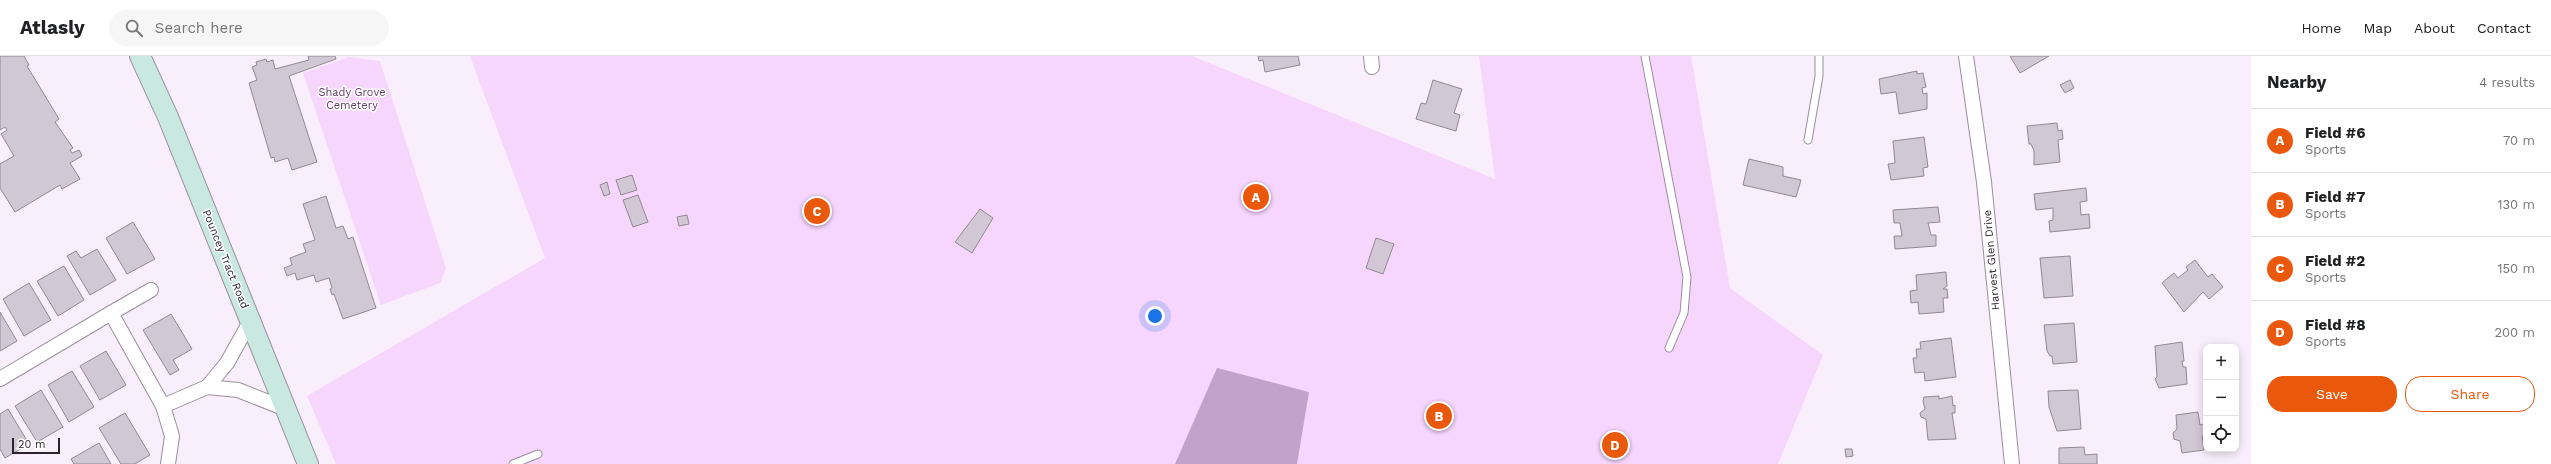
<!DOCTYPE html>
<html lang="en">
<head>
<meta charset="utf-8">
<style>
  body { margin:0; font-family:"Work Sans",sans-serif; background:#f6f6f6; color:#202124 }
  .controls { position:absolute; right:12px; bottom:12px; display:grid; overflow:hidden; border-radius:8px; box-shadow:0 2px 10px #0003 }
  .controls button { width:36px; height:36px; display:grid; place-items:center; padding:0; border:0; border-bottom:1px solid #e0e0e0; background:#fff; color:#202124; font:20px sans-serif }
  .scale { position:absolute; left:12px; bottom:10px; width:48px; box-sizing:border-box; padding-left:4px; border:2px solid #292429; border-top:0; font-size:11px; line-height:14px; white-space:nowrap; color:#292429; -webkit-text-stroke:3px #fff; paint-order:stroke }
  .you { position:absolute; left:1155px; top:260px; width:14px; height:14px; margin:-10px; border:3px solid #fff; border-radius:50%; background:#1a73e8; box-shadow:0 0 0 6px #1a73e833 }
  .badge { display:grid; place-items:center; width:26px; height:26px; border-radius:50%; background:#ea580c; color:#fff; font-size:13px; font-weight:700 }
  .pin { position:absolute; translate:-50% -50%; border:2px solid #fff; box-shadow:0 1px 4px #0006 }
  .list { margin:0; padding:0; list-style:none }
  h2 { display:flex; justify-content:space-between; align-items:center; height:52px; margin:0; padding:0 16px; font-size:17px }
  h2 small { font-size:13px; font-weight:400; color:#757577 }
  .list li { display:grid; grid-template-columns:26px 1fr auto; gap:12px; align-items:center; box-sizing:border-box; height:64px; padding:0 16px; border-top:1px solid #e0e0e0 }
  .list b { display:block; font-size:15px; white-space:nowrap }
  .list p { margin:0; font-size:13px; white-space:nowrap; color:#757577 }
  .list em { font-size:13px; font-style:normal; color:#757577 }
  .actions { display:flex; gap:8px; padding:12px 16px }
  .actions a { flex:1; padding:9px 0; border:1px solid #ea580c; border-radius:16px; text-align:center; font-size:14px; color:#ea580c }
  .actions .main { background:#ea580c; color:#fff }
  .icon { flex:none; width:22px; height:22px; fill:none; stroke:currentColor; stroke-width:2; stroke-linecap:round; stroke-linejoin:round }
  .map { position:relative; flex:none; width:2251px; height:408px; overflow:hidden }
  header { display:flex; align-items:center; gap:24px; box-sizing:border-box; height:56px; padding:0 20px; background:#fff; border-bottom:1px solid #e0e0e0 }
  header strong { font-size:19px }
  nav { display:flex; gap:22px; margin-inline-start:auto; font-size:14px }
  .search { width:280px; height:36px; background:#f6f6f6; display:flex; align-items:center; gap:10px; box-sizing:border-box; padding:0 14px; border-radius:22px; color:#757577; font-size:15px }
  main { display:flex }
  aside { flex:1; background:#fff }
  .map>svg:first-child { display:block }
  .green { fill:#f7d6fd }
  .water { fill:#c3a2ca }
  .building { fill:#d2c7d4; stroke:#938995 }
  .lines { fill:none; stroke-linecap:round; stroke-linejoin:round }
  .service-casing { stroke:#998f9b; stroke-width:9 }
  .minor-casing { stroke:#998f9b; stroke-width:16 }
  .secondary-casing { stroke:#998f9b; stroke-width:22 }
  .service { stroke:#fff; stroke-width:7 }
  .minor { stroke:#fff; stroke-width:14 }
  .secondary { stroke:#c8e8e0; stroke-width:20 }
  .labels { text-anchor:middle; stroke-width:3; stroke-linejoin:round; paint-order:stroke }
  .park-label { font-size:11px; fill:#63386b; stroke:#fff }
  .street-label { font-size:11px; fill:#292429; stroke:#fff }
</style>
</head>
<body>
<header>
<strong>Atlasly</strong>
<div class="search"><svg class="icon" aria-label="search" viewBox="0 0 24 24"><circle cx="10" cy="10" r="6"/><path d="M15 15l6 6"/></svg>Search here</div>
<nav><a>Home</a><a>Map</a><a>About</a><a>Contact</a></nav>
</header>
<main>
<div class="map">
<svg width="2251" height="408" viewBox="0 0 2251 408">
  <rect width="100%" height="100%" fill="#f9eefb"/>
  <g class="green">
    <path d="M470,0H1192L1495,123L1479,0H1691L1730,232L1823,299L1778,408H336L307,340L545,202Z"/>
    <path d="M349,1L380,5L446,212L440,227L381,249L303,17Z"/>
  </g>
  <path class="water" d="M1217,312L1309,336L1297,408H1175Z"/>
  <g class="building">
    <path d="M0,0H24L29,9L27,10L59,63L55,66L73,92L70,94L72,97L79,94L82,100L70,107L80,123L62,133L60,129L15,156L0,132V108L14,100L1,78L7,74L5,71L0,74Z"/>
    <path d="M308,0H335L336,3L289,20L317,106L292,114L288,102L275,106L274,101L271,102L249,27L257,24L252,11L257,9L256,6L266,3L267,6L273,4L275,13L309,4Z"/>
    <path d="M1258,0H1298L1300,9L1265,16L1263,4L1259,5Z"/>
    <path d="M2010,0H2049L2020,17Z"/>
    <path d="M1917,15V18L1923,17L1926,31L1922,32L1923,38L1927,37V53L1899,58L1896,36L1881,38L1879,23Z"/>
    <path d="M1433,24L1462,33L1454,57L1460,59L1456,75L1416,63L1421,47L1426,48Z"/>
    <path d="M2070,24L2074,32L2065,37L2060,29Z"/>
    <path d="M2057,67L2058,75L2062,74L2063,83L2058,84L2060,106L2034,109V95L2031,88H2029L2027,70Z"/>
    <path d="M1924,81L1928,111L1923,112L1924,120L1891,124L1888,108L1895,107L1893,85Z"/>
    <path d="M1749,103L1783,111V120L1801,124L1796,141L1743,129Z"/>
    <path d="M632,119L637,134L621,139L616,124Z"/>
    <path d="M607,126L610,138L604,140L600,129Z"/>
    <path d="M2086,132L2087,145L2080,146L2081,159L2089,158L2090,172L2050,176L2049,165L2053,164V152L2036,154L2034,138Z"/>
    <path d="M638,139L648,166L633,171L623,144Z"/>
    <path d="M326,140L336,172L343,170L348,183L353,181L376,252L343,263L334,238L332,239L330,233L332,232L329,222L316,226L314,219L297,224L295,217L287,220L284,212L292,209L290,202L306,196L303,188L315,184L303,148Z"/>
    <path d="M1938,151L1940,166L1928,167L1931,179H1936V190L1895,193L1894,180H1902L1900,167H1894L1893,154Z"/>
    <path d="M980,153L993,162L972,197L955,186Z"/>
    <path d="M687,159L689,168L679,170L677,161Z"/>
    <path d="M133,166L155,203L127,218L106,182Z"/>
    <path d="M1376,182L1394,188L1383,218L1366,212Z"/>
    <path d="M97,193L116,224L90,239L67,200L76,195L81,202Z"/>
    <path d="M2070,200L2073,240L2044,242L2040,202Z"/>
    <path d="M2195,204L2208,221L2212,218L2223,231L2209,243L2203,236L2184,256L2162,227L2174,217L2178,222L2188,214L2186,211Z"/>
    <path d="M64,210L84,244L58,260L37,225Z"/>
    <path d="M1946,216L1947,230L1943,233H1947L1948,242H1943L1944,256L1919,258L1918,246L1911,247L1910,235L1917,234L1916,219Z"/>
    <path d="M29,227L51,264L24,280L3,243Z"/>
    <path d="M0,256L17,285L0,295Z"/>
    <path d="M171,258L192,293L173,304L179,314L170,319L143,274Z"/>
    <path d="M2074,267L2077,306L2053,308L2052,300H2050L2047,295L2044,269Z"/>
    <path d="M1951,282L1956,321L1925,325L1924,316L1915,317L1913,302H1917L1916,293H1921L1920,286Z"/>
    <path d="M2182,286L2184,305H2182L2183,311H2186L2187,328L2159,332L2155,323L2157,321L2155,290Z"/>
    <path d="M106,295L126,329L100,344L80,310Z"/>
    <path d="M72,315L94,351L69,366L48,329Z"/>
    <path d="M41,334L63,371L37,386L15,350Z"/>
    <path d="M2078,334L2081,373L2057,375L2049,351L2048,335Z"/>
    <path d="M1939,340V343L1952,340L1953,350L1955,349V357H1952L1956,383L1928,384L1926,363L1921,361L1920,357L1925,353L1923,345L1924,341Z"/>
    <path d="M8,353L29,388L5,402L0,393V358Z"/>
    <path d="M2198,356L2200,369L2205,368L2206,380H2202L2204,394L2182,397L2180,385L2174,383L2173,377L2177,373L2176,359Z"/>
    <path d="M125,357L150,399L135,408H121L99,372Z"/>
    <path d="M99,387L111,408H74L71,403Z"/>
    <path d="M2084,391L2085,399L2097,398V408H2059V392Z"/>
    <path d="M1845,393H1852L1853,400L1846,401Z"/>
  </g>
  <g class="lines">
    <g class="service-casing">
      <g id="service">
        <path d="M1645,0L1687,221L1684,257L1669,292"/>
        <path d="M1808,84L1819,20V0"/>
        <path d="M513,408L538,398"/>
      </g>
    </g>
    <g class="minor-casing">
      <g id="minor">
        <path d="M1371,0L1372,11"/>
        <path d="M1966,0L1984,126L2012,408"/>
        <path d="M111,257L151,234"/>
        <path d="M0,323L111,257L163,350L207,331L227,307L251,264"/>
        <path d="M207,331L238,334L286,353"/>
        <path d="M163,350L172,380L168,408"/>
      </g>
    </g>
    <g class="secondary-casing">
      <path id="secondary" d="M140,0L168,61L308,408"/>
    </g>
    <use href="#service" class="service"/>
    <use href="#minor" class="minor"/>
    <use href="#secondary" class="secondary"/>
  </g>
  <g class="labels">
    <g class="park-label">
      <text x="352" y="40">Shady Grove<tspan x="352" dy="13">Cemetery</tspan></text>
    </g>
    <g class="street-label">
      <text transform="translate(226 203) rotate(68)" y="4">Pouncey Tract Road</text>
      <text transform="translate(1991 204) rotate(-95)" y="4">Harvest Glen Drive</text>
    </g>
  </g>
</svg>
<div class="controls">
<button>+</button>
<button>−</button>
<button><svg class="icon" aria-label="locate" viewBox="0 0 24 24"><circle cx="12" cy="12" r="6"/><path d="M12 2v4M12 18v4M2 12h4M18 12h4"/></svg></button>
</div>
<div class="scale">20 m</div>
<div class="you"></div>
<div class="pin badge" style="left:1256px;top:141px">A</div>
<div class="pin badge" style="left:1439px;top:360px">B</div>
<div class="pin badge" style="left:817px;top:155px">C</div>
<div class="pin badge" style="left:1615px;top:389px">D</div>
</div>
<aside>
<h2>Nearby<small>4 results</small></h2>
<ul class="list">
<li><span class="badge">A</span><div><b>Field #6</b><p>Sports</p></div><em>70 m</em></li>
<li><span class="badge">B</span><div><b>Field #7</b><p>Sports</p></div><em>130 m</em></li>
<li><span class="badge">C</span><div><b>Field #2</b><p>Sports</p></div><em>150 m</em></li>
<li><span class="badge">D</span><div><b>Field #8</b><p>Sports</p></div><em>200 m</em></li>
</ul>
<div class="actions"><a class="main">Save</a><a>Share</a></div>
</aside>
</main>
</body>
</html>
